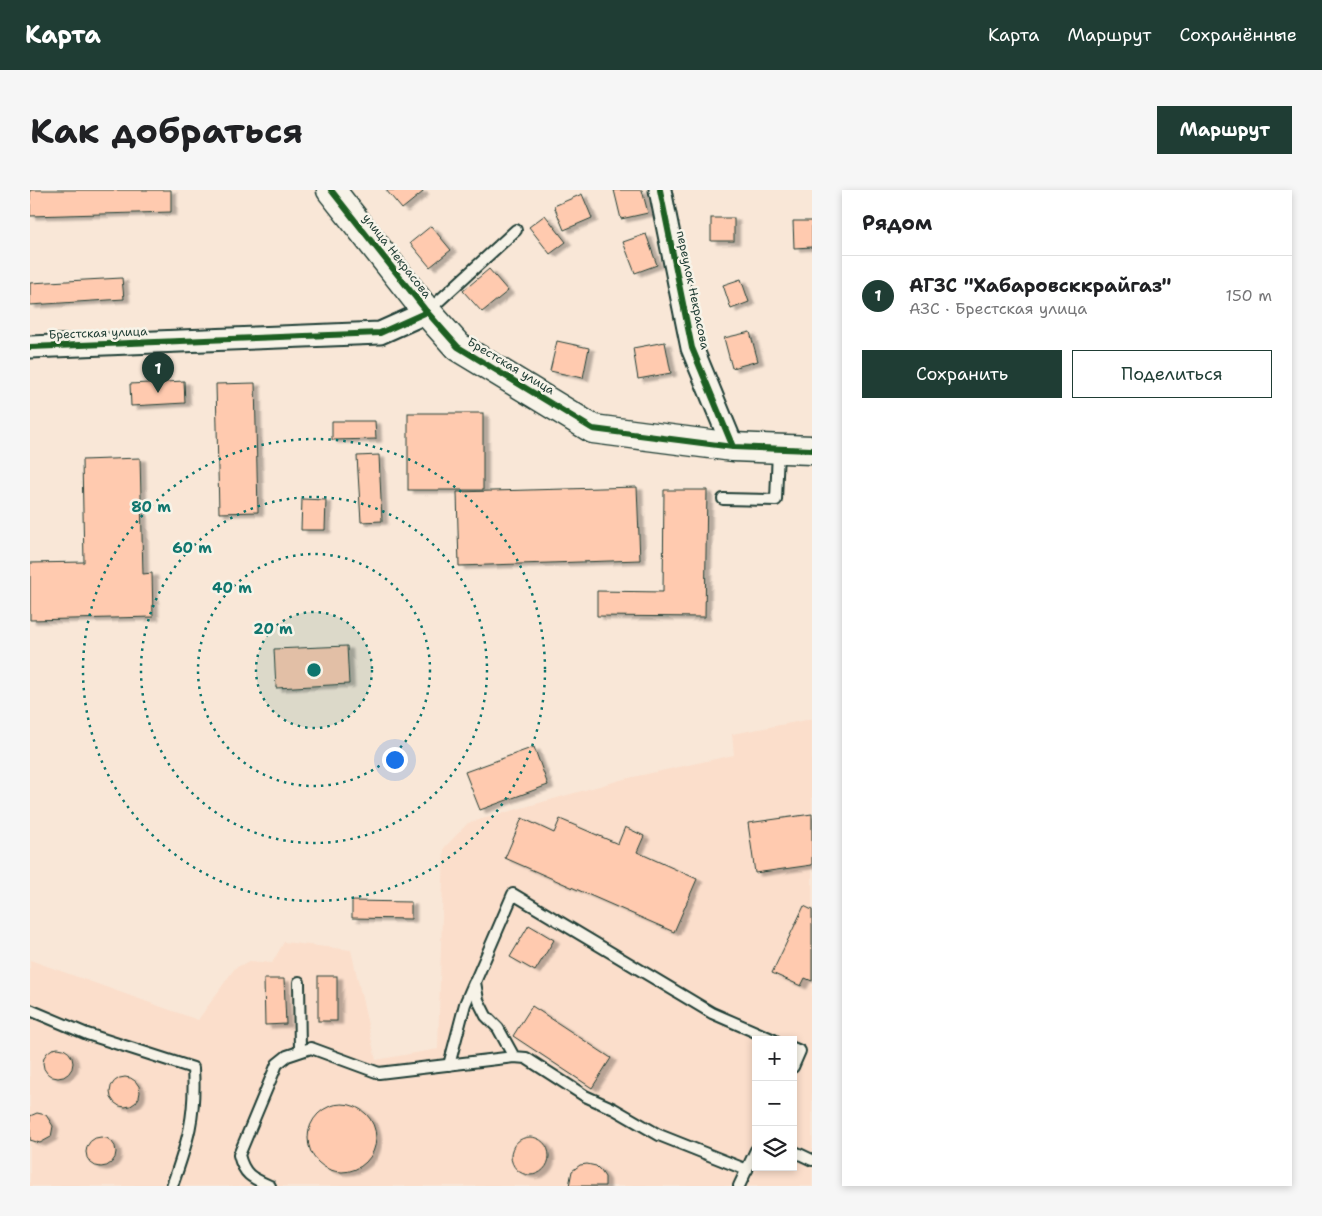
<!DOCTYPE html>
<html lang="ru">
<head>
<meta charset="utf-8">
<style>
  body { margin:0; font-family:"Shantell Sans",sans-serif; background:#f6f6f6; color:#202124 }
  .controls { position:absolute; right:15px; bottom:15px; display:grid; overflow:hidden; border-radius:0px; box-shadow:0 2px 8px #0003 }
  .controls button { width:45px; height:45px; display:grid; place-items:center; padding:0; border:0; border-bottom:1px solid #e0e0e0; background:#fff; color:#202124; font:25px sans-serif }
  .you { position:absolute; left:364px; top:569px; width:18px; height:18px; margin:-12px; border:4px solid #fff; border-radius:50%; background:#1a73e8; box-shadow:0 0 0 8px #1a73e833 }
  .badge { display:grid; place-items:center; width:32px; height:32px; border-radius:50%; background:#1f3d34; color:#fff; font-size:16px; font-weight:700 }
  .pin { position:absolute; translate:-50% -41px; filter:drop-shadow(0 1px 2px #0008) }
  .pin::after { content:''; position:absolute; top:26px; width:18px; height:15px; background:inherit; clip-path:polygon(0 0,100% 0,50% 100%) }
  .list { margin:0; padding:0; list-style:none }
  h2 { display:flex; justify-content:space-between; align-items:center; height:65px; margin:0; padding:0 20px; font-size:21px }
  h2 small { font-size:16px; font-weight:400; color:#757577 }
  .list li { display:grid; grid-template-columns:32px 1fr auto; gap:15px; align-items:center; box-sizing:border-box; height:80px; padding:0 20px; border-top:1px solid #e0e0e0 }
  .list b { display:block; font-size:19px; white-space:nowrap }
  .list p { margin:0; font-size:16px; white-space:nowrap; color:#757577 }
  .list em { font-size:16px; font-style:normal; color:#757577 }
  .actions { display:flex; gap:10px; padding:15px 20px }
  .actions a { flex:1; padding:11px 0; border:1px solid #1f3d34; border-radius:0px; text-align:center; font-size:18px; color:#1f3d34 }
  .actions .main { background:#1f3d34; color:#fff }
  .icon { flex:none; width:28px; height:28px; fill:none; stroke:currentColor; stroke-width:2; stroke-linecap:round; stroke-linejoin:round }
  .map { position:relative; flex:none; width:782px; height:996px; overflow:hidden; border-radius:0px }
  header { display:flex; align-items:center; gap:30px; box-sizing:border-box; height:70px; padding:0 25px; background:#1f3d34; color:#fff }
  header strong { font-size:24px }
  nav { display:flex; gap:28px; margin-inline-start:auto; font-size:18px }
  .intro { display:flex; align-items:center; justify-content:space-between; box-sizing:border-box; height:120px; padding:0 30px }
  h1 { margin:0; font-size:35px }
  .button { padding:12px 22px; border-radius:0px; background:#1f3d34; color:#fff; font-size:18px; font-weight:700 }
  main { display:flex; gap:30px; padding:0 30px }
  aside { flex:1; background:#fff; border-radius:0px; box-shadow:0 2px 8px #0003 }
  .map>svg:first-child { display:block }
  .built { fill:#fbdecb; fill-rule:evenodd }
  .building { fill:#ffcaaf; stroke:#1f3d34; filter:url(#shadow) }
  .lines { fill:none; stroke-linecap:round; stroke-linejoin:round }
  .lane-casing { stroke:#1f3d34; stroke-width:14 }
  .street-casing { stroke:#1f3d34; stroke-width:25 }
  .secondary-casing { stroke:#1f3d34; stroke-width:31 }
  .lane { stroke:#f7f3e8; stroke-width:10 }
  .street { stroke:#f7f3e8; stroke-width:21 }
  .secondary { stroke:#f7f3e8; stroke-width:28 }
  .cycleway-casing { stroke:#f7f3e8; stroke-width:9 }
  .cycleway { stroke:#1b5e20; stroke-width:6 }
  .ring { fill:none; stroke:#0f766e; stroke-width:2.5; stroke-dasharray:2.5 5 }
  .labels { text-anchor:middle; stroke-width:5; stroke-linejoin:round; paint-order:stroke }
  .street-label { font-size:12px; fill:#1f3d34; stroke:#f7f3e8 }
  .centre { fill:#0f766e; stroke:#f7f3e8; stroke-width:2.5 }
  .ring-label { font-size:15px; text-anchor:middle; font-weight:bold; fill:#0f766e; stroke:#f7f3e8; stroke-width:5; stroke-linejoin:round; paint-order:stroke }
</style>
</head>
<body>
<header>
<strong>Карта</strong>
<nav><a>Карта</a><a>Маршрут</a><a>Сохранённые</a></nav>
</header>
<div class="intro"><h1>Как добраться</h1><a class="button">Маршрут</a></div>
<main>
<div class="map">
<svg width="782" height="996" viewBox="0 0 782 996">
  <defs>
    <filter id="shadow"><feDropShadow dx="5.5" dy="3" stdDeviation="1" flood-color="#0004"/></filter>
  </defs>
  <rect width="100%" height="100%" fill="#f9e7d7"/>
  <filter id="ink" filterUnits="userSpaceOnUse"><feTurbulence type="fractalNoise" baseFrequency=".02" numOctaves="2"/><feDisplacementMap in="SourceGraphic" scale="10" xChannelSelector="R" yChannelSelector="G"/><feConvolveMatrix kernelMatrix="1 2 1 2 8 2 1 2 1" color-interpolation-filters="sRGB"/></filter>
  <g filter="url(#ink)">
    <path class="built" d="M782,529V996H0V770L168,830L205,778L220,771L242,773L254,752L321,760L346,870L408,859L414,658L438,633L594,589L704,565L702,544ZM726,850H763V977H726Z"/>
    <g class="building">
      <path d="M0,0H141V22L0,26Z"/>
      <path d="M356,0H392L393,2L372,19Z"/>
      <path d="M584,0H612L618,23L591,29Z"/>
      <path d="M552,4L562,28L534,40L524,16Z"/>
      <path d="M515,25L536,52L520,64L499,37Z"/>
      <rect x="681" y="28" width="23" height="23"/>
      <path d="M763,31H782V57L764,58Z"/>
      <path d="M401,36L421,60L400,77L380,53Z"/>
      <path d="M616,44L627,75L605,83L593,52Z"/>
      <path d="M459,79L478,101L452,122L433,101Z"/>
      <path d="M92,88L94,109L0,115V93Z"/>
      <path d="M711,89L719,112L701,119L693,95Z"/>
      <path d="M720,142L728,171L702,178L694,148Z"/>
      <path d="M527,151L559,158L553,188L520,181Z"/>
      <path d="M635,152L641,183L608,189L603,158Z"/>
      <path d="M154,191L155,213L101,216L100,194Z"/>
      <path d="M225,193L228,322L189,323L186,194Z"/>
      <rect x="378" y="223" width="75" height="77"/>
      <path d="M302,231H345L346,249L302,250Z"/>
      <path d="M349,265L352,331L331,332L327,266Z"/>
      <path d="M110,268L113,384L122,383L123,427L0,430V373L54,372L52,270Z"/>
      <path d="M607,297L610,370L429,376L427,302Z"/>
      <path d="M634,300H677L675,427L567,426V401L633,402Z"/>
      <path d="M272,309L296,310L295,340H271Z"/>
      <path d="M317,456L319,494L246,498L244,459Z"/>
      <path d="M504,557L518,595L450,620L435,582Z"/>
      <path d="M782,624V675L725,683L718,633Z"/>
      <path d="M492,628L524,643L530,629L588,654L595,637L614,646L607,662L667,689L644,742L475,668Z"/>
      <path d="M322,711L381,712V729L322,728Z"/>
      <path d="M774,716L782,720V791L775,788L771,796L742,783Z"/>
      <path d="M499,735L524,750L505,781L480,767Z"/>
      <rect x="288" y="786" width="19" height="45"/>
      <path d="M234,789H254L256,834L235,835Z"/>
      <path d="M502,816L581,868L562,898L483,846Z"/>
      <circle cx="28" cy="873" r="15"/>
      <circle cx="95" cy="902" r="15"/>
      <circle cx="312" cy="948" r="34"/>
      <path d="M7,923L16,925L23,936L21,947L10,953L0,950V926Z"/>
      <circle cx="71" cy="962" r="15"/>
      <circle cx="500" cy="966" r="19"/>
      <path d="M557,974L566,976L571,981L575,987V996H539L542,981L550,975Z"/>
    </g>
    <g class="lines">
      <g class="lane-casing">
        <g id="lane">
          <path d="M398,121L486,40"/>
          <path d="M693,309L746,310L748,260"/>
          <path d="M269,792L270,860"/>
          <path d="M0,820L57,844L163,878C166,926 158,951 142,996"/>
          <path d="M763,858L770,861L763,877"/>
          <path d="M484,867L468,838L456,826L448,810L445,792L483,704L682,823L744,850"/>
          <path d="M419,875L435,814L444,793"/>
          <path d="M763,961L782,970"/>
          <path d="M240,996C222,988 214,985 209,965L247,874L257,866L281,858L349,883L484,867L496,868L555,906L584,919L629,945L717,980"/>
          <path d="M709,996L726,960"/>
        </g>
      </g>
      <g class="street-casing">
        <g id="street">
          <path d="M630,0L662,158L703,257"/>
          <path d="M0,157L350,143L397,122"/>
        </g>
      </g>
      <g class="secondary-casing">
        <path id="secondary" d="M301,0L397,122L428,157L563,239L703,257L782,260"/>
      </g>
      <use href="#lane" class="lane"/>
      <use href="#street" class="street"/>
      <use href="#secondary" class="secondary"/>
      <g class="cycleway-casing">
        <g id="cycleway">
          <path d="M301,0L397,122L428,157L563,239L703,257L782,260"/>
          <path d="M630,0L662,158L703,257"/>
          <path d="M0,157L350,143L397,122"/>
        </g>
      </g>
      <use href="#cycleway" class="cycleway"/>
    </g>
  </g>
  <circle cx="284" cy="480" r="58" fill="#0f766e" fill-opacity=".12"/>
  <g class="ring">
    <circle cx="284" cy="480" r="58"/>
    <circle cx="284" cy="480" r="116"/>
    <circle cx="284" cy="480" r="173"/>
    <circle cx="284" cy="480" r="231"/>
  </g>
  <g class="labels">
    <g class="street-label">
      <text transform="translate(367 66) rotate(52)" y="4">улица Некрасова</text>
      <text transform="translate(663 100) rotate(78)" y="4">переулок Некрасова</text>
      <text transform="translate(68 143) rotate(-2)" y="4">Брестская улица</text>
      <text transform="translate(481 176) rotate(31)" y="4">Брестская улица</text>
    </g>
  </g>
  <circle cx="284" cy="480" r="8" class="centre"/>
  <g class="ring-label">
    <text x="121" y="322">80 m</text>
    <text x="162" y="363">60 m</text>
    <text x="202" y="403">40 m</text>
    <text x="243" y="444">20 m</text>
  </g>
</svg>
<div class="controls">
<button>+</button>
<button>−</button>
<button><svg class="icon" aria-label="layers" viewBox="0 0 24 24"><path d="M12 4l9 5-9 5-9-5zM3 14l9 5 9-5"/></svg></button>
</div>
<div class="you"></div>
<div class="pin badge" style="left:128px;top:203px">1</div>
</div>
<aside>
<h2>Рядом<small></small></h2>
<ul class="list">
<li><span class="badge">1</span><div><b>АГЗС &quot;Хабаровсккрайгаз&quot;</b><p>АЗС · Брестская улица</p></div><em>150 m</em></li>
</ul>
<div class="actions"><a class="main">Сохранить</a><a>Поделиться</a></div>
</aside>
</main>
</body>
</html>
